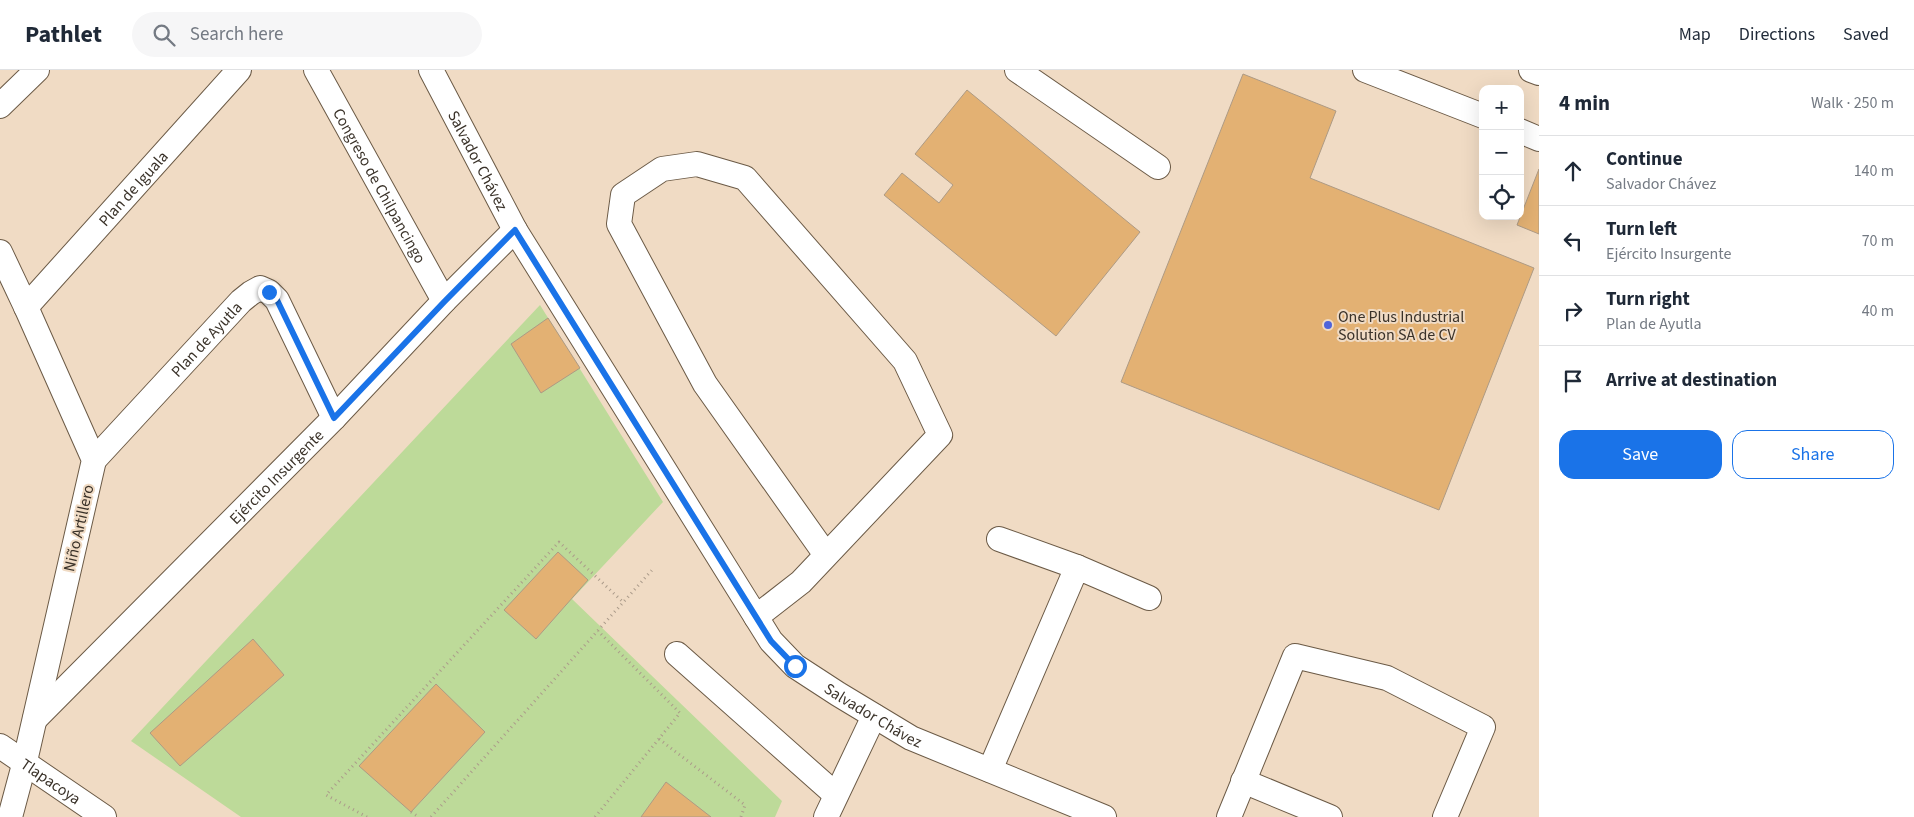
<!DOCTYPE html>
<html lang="en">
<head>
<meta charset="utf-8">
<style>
  body { margin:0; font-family:"Source Sans 3",sans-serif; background:#f6f6f7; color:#1f2937 }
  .controls { position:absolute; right:15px; top:15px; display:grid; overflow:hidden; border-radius:10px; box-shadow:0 5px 20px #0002 }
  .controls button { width:45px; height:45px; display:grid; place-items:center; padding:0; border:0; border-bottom:1px solid #e0e1e3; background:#fff; color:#1f2937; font:25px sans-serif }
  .stop { position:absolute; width:15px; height:15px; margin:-11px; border:4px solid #1a73e8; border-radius:50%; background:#fff }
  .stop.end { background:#1a73e8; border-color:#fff; box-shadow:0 1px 5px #0008 }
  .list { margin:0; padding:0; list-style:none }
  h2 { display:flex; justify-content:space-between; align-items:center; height:65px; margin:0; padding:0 20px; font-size:21px }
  h2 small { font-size:16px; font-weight:400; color:#747a83 }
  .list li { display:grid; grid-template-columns:32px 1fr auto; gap:15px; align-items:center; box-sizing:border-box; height:70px; padding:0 20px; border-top:1px solid #e0e1e3 }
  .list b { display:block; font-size:19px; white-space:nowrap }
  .list p { margin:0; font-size:16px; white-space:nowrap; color:#747a83 }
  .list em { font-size:16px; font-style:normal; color:#747a83 }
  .actions { display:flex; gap:10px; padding:15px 20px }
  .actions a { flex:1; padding:11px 0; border:1px solid #1a73e8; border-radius:15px; text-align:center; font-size:18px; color:#1a73e8 }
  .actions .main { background:#1a73e8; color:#fff }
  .icon { flex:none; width:28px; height:28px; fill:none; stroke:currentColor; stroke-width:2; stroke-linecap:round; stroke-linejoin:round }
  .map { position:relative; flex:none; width:1539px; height:747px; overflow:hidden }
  header { display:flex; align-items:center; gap:30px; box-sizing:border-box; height:70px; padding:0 25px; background:#fff; border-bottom:1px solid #e0e1e3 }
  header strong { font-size:24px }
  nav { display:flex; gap:28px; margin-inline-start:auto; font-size:18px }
  .search { width:350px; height:45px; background:#f6f6f7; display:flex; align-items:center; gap:12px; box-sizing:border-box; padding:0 18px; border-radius:28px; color:#747a83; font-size:19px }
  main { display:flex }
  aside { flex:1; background:#fff }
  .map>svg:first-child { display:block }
  .green { fill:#bdda99 }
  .building { fill:#e3b173; stroke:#ad9a84 }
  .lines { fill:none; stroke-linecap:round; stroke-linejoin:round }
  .minor-casing { stroke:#6b5a46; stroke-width:26 }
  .path { stroke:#ab9b8a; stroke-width:3; stroke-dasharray:1 4; stroke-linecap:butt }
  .minor { stroke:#fff; stroke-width:24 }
  .route { stroke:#1a73e8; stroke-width:6 }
  .poi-dot { fill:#4f64da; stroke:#f0dbc4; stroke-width:2 }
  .labels { text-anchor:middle; stroke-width:4; stroke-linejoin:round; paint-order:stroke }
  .street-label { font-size:16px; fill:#3a3229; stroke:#f0dbc4 }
  .poi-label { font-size:16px; fill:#3a3229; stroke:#f0dbc4; text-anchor:start }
</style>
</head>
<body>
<header>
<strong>Pathlet</strong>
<div class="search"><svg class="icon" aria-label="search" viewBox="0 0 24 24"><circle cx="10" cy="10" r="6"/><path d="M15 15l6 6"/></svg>Search here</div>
<nav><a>Map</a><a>Directions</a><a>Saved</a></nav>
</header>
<main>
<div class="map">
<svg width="1539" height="747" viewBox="0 0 1539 747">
  <rect width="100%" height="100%" fill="#f0dbc4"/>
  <path class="green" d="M540,235L663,432L572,529L782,731L775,747H241L131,671Z"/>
  <g class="building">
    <path d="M1243,4L1336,41L1310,108L1534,198L1439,440L1121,312Z"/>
    <path d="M967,20L1140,162L1056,266L884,125L902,103L939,133L953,115L915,84Z"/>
    <path d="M1539,99V164L1517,155Z"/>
    <path d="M548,248L580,298L541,323L511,274Z"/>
    <path d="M558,482L588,510L536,569L504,540Z"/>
    <path d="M253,569L284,605L180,696L150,663Z"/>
    <path d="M436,614L485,662L411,742L359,696Z"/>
    <path d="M666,712L711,747H641Z"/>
  </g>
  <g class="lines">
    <g class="minor-casing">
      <g id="minor">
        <path id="s1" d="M316,0L444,231"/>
        <path id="s2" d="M431,0L515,160L771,571L795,596L838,624L911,668L1104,747"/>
        <path d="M1017,0L1158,97"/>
        <path d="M1365,0L1483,46"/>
        <path d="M1531,0L1539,3"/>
        <path d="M0,36L37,0"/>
        <path d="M1520,61L1539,69"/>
        <path d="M0,182L26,237L94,390L25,691L10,747"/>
        <path id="s3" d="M26,237L239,0"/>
        <path id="s4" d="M94,390L241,231L251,223L260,218L269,222L277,230L334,348"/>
        <path d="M999,469L1077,497"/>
        <path d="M756,547L801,512L940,365L905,291L745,108L697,94L662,99L623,125L619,154L705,314L826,485"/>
        <path d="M677,584L836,725"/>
        <path id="s5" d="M35,649L334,348L444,231L515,160"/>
        <path id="s6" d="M0,676L104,747"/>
        <path d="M990,700L1077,497L1149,528"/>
        <path d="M1243,711L1330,747"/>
        <path d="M826,747L874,646"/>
        <path d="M1229,747L1295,586L1387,608L1483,657L1445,747"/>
      </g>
    </g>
    <g class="path">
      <path d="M659,669L745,735L741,747"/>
      <path d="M411,742L419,747"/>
      <path d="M367,747L326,725L559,472L623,532"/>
      <path d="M431,747L653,499"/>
      <path d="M595,747L680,643L598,561"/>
    </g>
    <use href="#minor" class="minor"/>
  </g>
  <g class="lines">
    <path class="route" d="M269,222L277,230L334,348L444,232L515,160L771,571L795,596"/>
  </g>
  <circle class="poi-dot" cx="1328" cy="255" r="5"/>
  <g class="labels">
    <g class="street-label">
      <text dy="6" stroke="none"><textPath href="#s2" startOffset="102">Salvador Chávez</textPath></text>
      <text dy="6" stroke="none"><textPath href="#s1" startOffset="132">Congreso de Chilpancingo</textPath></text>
      <text dy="6" stroke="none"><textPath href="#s3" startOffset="160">Plan de Iguala</textPath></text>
      <text dy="6" stroke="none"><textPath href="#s4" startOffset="165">Plan de Ayutla</textPath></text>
      <text dy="6" stroke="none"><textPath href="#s5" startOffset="342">Ejército Insurgente</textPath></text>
      <text transform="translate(78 458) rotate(-77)" y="6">Niño Artillero</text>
      <text dy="6" stroke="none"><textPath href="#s2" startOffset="792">Salvador Chávez</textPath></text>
      <text dy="6" stroke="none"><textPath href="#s6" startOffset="62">Tlapacoya</textPath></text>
    </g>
    <g class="poi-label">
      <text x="1338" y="252">One Plus Industrial<tspan x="1338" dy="18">Solution SA de CV</tspan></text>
    </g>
  </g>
</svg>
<div class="controls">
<button>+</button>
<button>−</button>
<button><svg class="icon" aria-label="locate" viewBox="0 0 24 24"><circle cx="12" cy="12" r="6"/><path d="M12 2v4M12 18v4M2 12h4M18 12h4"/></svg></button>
</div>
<div class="stop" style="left:795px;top:596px"></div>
<div class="stop end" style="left:269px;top:222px"></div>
</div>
<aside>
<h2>4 min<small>Walk · 250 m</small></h2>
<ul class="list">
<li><svg class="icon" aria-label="ahead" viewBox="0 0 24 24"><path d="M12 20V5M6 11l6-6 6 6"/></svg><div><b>Continue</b><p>Salvador Chávez</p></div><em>140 m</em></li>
<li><svg class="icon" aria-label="left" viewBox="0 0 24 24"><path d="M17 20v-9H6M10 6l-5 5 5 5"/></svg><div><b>Turn left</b><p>Ejército Insurgente</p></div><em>70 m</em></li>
<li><svg class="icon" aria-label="right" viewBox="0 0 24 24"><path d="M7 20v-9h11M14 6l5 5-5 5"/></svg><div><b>Turn right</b><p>Plan de Ayutla</p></div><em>40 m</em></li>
<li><svg class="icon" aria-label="arrive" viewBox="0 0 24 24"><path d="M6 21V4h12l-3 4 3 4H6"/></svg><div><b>Arrive at destination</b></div></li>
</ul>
<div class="actions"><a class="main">Save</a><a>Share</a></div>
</aside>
</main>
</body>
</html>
